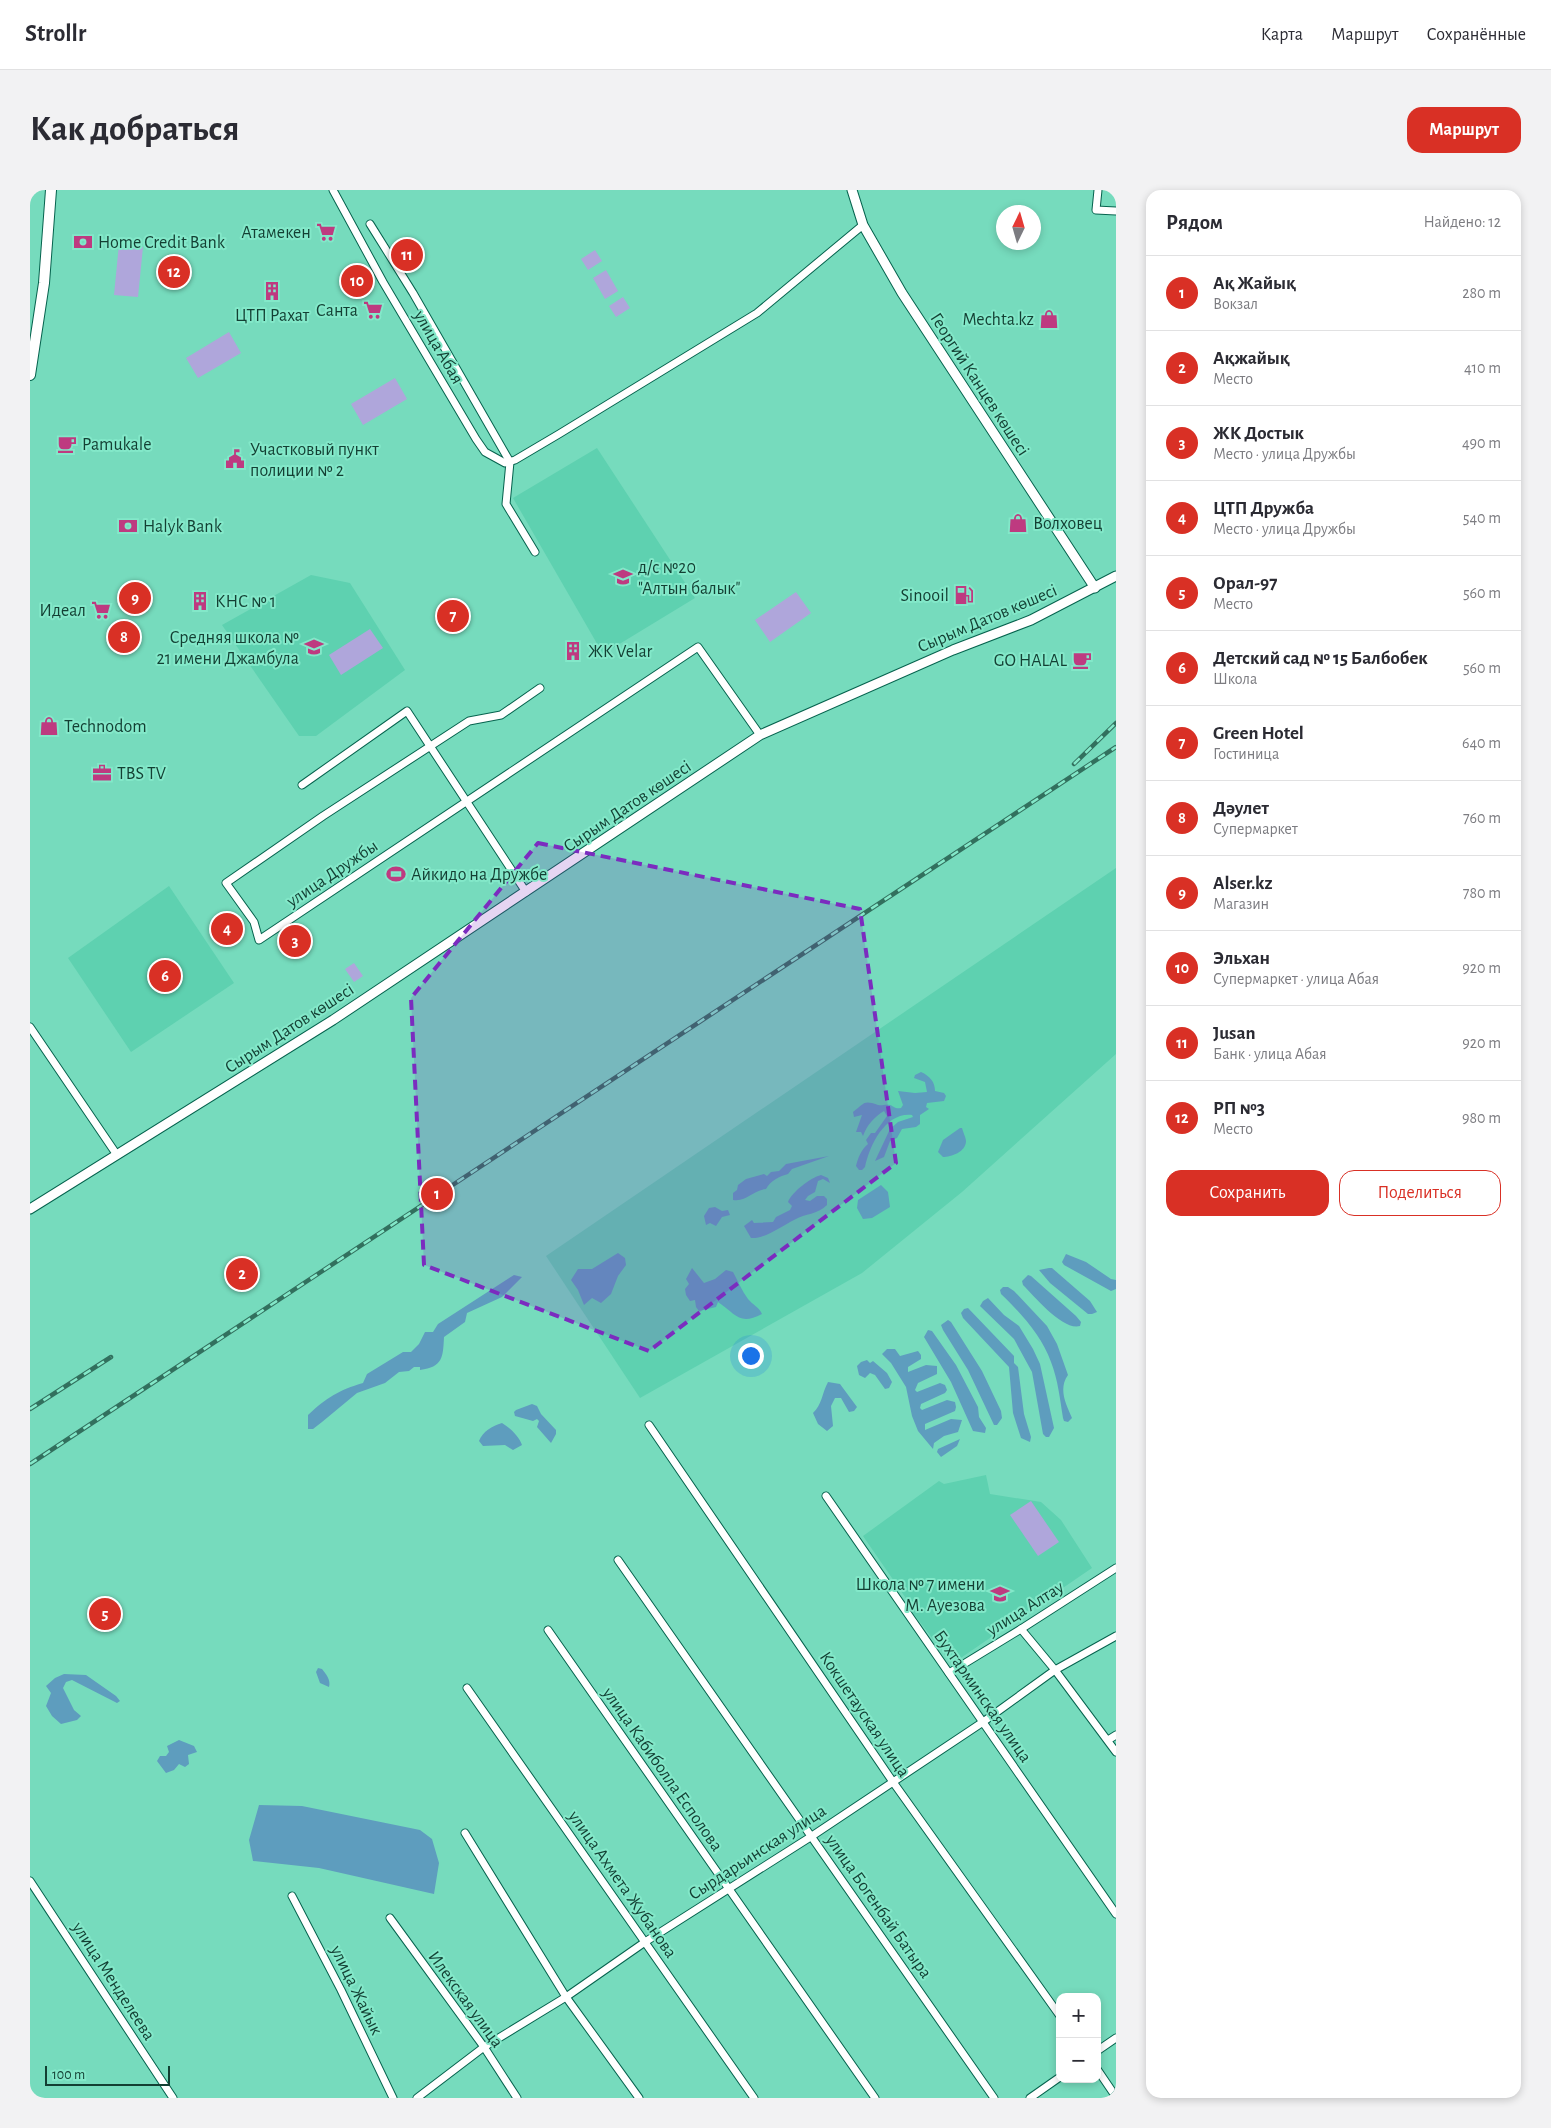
<!DOCTYPE html>
<html lang="ru">
<head>
<meta charset="utf-8">
<style>
  body { margin:0; font-family:"Alegreya Sans",sans-serif; background:#f2f2f3; color:#2b2b33 }
  .controls { position:absolute; right:15px; bottom:15px; display:grid; overflow:hidden; border-radius:10px; box-shadow:0 2px 8px #0003 }
  .controls button { width:45px; height:45px; display:grid; place-items:center; padding:0; border:0; border-bottom:1px solid #e1e1e2; background:#fff; color:#2b2b33; font:25px sans-serif }
  .compass { position:absolute; left:966px; top:15px; width:45px; height:45px; border-radius:50%; background:#fff; box-shadow:0 2px 8px #0003; rotate:5deg }
  .scale { position:absolute; left:15px; bottom:12px; width:125px; box-sizing:border-box; padding-left:5px; border:2px solid #133f33; border-top:0; font-size:14px; line-height:18px; white-space:nowrap; color:#133f33; -webkit-text-stroke:4px #83e8c9; paint-order:stroke }
  .you { position:absolute; left:720px; top:1165px; width:18px; height:18px; margin:-12px; border:4px solid #fff; border-radius:50%; background:#1a73e8; box-shadow:0 0 0 8px #1a73e833 }
  .badge { display:grid; place-items:center; width:32px; height:32px; border-radius:50%; background:#d93025; color:#fff; font-size:16px; font-weight:700 }
  .pin { position:absolute; translate:-50% -50%; border:2px solid #fff; box-shadow:0 1px 5px #0006 }
  .list { margin:0; padding:0; list-style:none }
  h2 { display:flex; justify-content:space-between; align-items:center; height:65px; margin:0; padding:0 20px; font-size:21px }
  h2 small { font-size:16px; font-weight:400; color:#7c7c81 }
  .list li { display:grid; grid-template-columns:32px 1fr auto; gap:15px; align-items:center; box-sizing:border-box; height:75px; padding:0 20px; border-top:1px solid #e1e1e2 }
  .list b { display:block; font-size:19px; white-space:nowrap }
  .list p { margin:0; font-size:16px; white-space:nowrap; color:#7c7c81 }
  .list em { font-size:16px; font-style:normal; color:#7c7c81 }
  .actions { display:flex; gap:10px; padding:15px 20px }
  .actions a { flex:1; padding:11px 0; border:1px solid #d93025; border-radius:15px; text-align:center; font-size:18px; color:#d93025 }
  .actions .main { background:#d93025; color:#fff }
  .map { position:relative; flex:none; width:1086px; height:1908px; overflow:hidden; border-radius:15px }
  header { display:flex; align-items:center; gap:30px; box-sizing:border-box; height:70px; padding:0 25px; background:#fff; border-bottom:1px solid #e1e1e2 }
  header strong { font-size:24px }
  nav { display:flex; gap:28px; margin-inline-start:auto; font-size:18px }
  .intro { display:flex; align-items:center; justify-content:space-between; box-sizing:border-box; height:120px; padding:0 30px }
  h1 { margin:0; font-size:35px }
  .button { padding:12px 22px; border-radius:15px; background:#d93025; color:#fff; font-size:18px; font-weight:700 }
  main { display:flex; gap:30px; padding:0 30px }
  aside { flex:1; background:#fff; border-radius:15px; box-shadow:0 2px 8px #0003 }
  .map>svg:first-child { display:block }
  .built { fill:#5ed1b0 }
  .green { fill:#afa6db }
  .water { fill:#5e9dbe }
  .lines { fill:none; stroke-linecap:round; stroke-linejoin:round }
  .minor-casing { stroke:#06634e; stroke-width:9 }
  .secondary-casing { stroke:#06634e; stroke-width:11 }
  .primary-casing { stroke:#06634e; stroke-width:12 }
  .minor { stroke:#fff; stroke-width:7 }
  .secondary { stroke:#fff; stroke-width:9 }
  .primary { stroke:#fff; stroke-width:10 }
  .rail-casing { stroke:#32705e; stroke-width:4.5 }
  .rail { stroke:#83e8c9; stroke-width:2.5; stroke-dasharray:8; stroke-linecap:butt }
  .marked { fill:#7b2cbf; fill-opacity:0.2; stroke:#7b2cbf; stroke-width:4; stroke-dasharray:10 6; stroke-linejoin:round }
  .labels { text-anchor:middle; stroke-width:4; stroke-linejoin:round; paint-order:stroke }
  .poi-label { font-size:18px; fill:#133f33; stroke:#83e8c9; text-anchor:start }
  .street-label { font-size:18px; fill:#133f33; stroke:#83e8c9 }
</style>
</head>
<body>
<header>
<strong>Strollr</strong>
<nav><a>Карта</a><a>Маршрут</a><a>Сохранённые</a></nav>
</header>
<div class="intro"><h1>Как добраться</h1><a class="button">Маршрут</a></div>
<main>
<div class="map">
<svg width="1086" height="1908" viewBox="0 0 1086 1908">
  <rect width="100%" height="100%" fill="#76dbbd"/>
  <g class="built">
    <path d="M567,258L665,408L573,464L483,308Z"/>
    <path d="M281,385L320,393L375,480L286,546H269L192,435Z"/>
    <path d="M1086,678V864L932,1002L832,1083L610,1208L516,1066Z"/>
    <path d="M139,696L204,793L101,862L38,768Z"/>
    <path d="M956,1285L960,1304L1011,1312L1031,1330L1062,1378L922,1474L883,1423L884,1420L833,1346L909,1291L914,1294Z"/>
  </g>
  <g class="green">
    <path d="M89,54L113,57L108,107L84,105Z"/>
    <path d="M565,60L572,71L558,80L551,69Z"/>
    <path d="M576,80L588,101L575,109L563,88Z"/>
    <path d="M593,107L600,118L586,127L579,116Z"/>
    <path d="M199,142L211,163L168,188L156,168Z"/>
    <path d="M365,188L377,209L333,235L321,214Z"/>
    <path d="M766,402L781,423L740,452L725,430Z"/>
    <path d="M340,439L353,458L311,485L299,465Z"/>
    <path d="M324,773L333,786L324,792L315,779Z"/>
    <path d="M1001,1311L1029,1352L1008,1366L980,1325Z"/>
  </g>
  <g class="water">
    <path d="M891,882C900,886 905,892 905,901L914,903L916,906L914,911L897,913L896,917L899,919L890,925V934L886,937L872,939L867,948L860,951L854,967L845,971L860,939L868,932L883,927L882,925C856,922 840,954 835,977L832,980H829L826,976C828,968 831,960 838,954L836,950L841,943H845L857,926L854,921C844,927 837,935 833,946L831,942H826L832,925L824,927L823,922C835,913 833,910 848,915C852,916 855,914 860,915C865,917 865,919 871,918L873,915L868,901L885,903L897,902L895,892L884,888L885,885Z"/>
    <path d="M930,938H932C933,942 936,948 936,951C936,962 921,967 913,967L908,962L913,950Z"/>
    <path d="M799,966L762,979L758,984C750,986 740,991 736,999C722,1001 717,1012 703,1010V1003L707,1000L708,995L716,989L734,984L737,986L741,982L749,981L756,974Z"/>
    <path d="M791,985L798,988L800,993L793,989L788,991L785,1002L778,1006L775,1010L780,1011L787,1006H794L797,1009V1015C787,1025 776,1023 764,1030C752,1036 735,1049 721,1048L714,1036L722,1030L724,1033L743,1032L746,1027L760,1020L762,1016L758,1012C762,1002 780,988 791,985Z"/>
    <path d="M851,995L858,1002L860,1017L842,1028L833,1029L827,1018L828,1010Z"/>
    <path d="M685,1017L692,1021L698,1020L700,1025L692,1027L686,1036L680,1033L676,1035L674,1026L679,1018Z"/>
    <path d="M588,1063L595,1068L596,1075L588,1086L581,1104L571,1113L562,1108L554,1115L548,1100L541,1090L548,1079H562Z"/>
    <path d="M1036,1064L1056,1072L1081,1089L1086,1090V1099L1081,1101L1034,1075L1032,1072Z"/>
    <path d="M662,1078L674,1093L685,1089L696,1080L703,1082C708,1091 712,1101 718,1109C723,1115 729,1117 732,1124C709,1136 706,1124 688,1112L686,1117L669,1121L666,1117L665,1110L660,1111L656,1105L655,1099L659,1094L656,1089Z"/>
    <path d="M1019,1078H1022L1060,1111L1067,1122L1062,1124H1058L1020,1093L1009,1080Z"/>
    <path d="M484,1085L492,1087L472,1107L437,1123L435,1132L414,1147C413,1167 413,1177 390,1180V1177H384L379,1181L369,1182L355,1193L327,1203L292,1232L283,1239H278V1225C296,1208 309,1200 333,1193L337,1184L373,1162H381L389,1154L395,1142H403L408,1134Z"/>
    <path d="M998,1085L1001,1086L1046,1126L1051,1132L1050,1136C1033,1141 1005,1107 993,1095L992,1091Z"/>
    <path d="M973,1097H978L984,1101L1017,1136L1027,1154L1038,1185C1028,1199 1036,1214 1042,1228L1038,1232L1034,1231L1033,1228C1030,1209 1028,1190 1021,1172C1012,1146 990,1122 971,1104L970,1100Z"/>
    <path d="M958,1108L974,1125L989,1136L1003,1159L1010,1174L1024,1238L1019,1247H1016L1013,1244L1002,1182L984,1149L950,1116L953,1111Z"/>
    <path d="M938,1118L984,1166V1173L988,1177L994,1224L1001,1247L1000,1252L991,1248L983,1223L979,1177L933,1128L931,1123L934,1119Z"/>
    <path d="M918,1130L921,1132L952,1181L971,1221L972,1228L967,1235H964L938,1180L913,1140L911,1135Z"/>
    <path d="M898,1140L902,1141L926,1175L948,1217L949,1227L956,1238L955,1243L943,1241L921,1192L894,1147Z"/>
    <path d="M857,1159H865L870,1166L888,1161L891,1165V1169L878,1177V1182L896,1175L907,1176V1184L888,1193L885,1200L887,1202L910,1193L915,1195L917,1200L915,1203L891,1214L890,1218L892,1220L917,1210L925,1212L926,1217L925,1221L895,1234V1240L921,1229L932,1230L928,1242L914,1246L904,1253L903,1259L888,1241L882,1226L876,1197L861,1173L852,1164Z"/>
    <path d="M837,1170L840,1173L843,1171L857,1183L862,1192L859,1198L855,1199L845,1185L840,1183L835,1188L829,1185L827,1176L831,1172Z"/>
    <path d="M798,1192L810,1194L827,1217L824,1221L819,1222L811,1208H805L801,1216L803,1236L797,1241L788,1234L783,1223C792,1215 792,1203 798,1192Z"/>
    <path d="M502,1214L507,1216L511,1224L526,1240V1244L521,1253L507,1237L509,1231L507,1229L503,1231L485,1226L484,1222L486,1220Z"/>
    <path d="M472,1233C480,1238 489,1246 492,1255L483,1260L475,1255L453,1256L449,1251C453,1241 462,1236 472,1233Z"/>
    <path d="M930,1249L927,1256L911,1267L907,1262L908,1259Z"/>
    <path d="M288,1478L292,1479C296,1484 301,1490 299,1497L290,1493L286,1482Z"/>
    <path d="M34,1484L56,1485L86,1506L90,1511L87,1513L42,1490L36,1492L33,1498L44,1520L51,1526L47,1530L31,1534L22,1526L16,1516L21,1503L16,1496L25,1488Z"/>
    <path d="M149,1550L164,1556L167,1562L158,1565L159,1574L155,1577L149,1574L144,1580L136,1583L127,1571L130,1566H136L139,1562L137,1556Z"/>
    <path d="M229,1615L272,1616L390,1640L402,1649L409,1673L404,1704L289,1678L223,1671L219,1650Z"/>
  </g>
  <g class="lines">
    <g class="minor-casing">
      <g id="minor">
        <path d="M303,0L353,92L446,249L455,262L475,273L485,270L529,244L727,123L833,35"/>
        <path d="M1068,0L1066,20L1086,21"/>
        <path d="M340,34L383,103L480,272L476,314L505,362"/>
        <path d="M510,498L471,525L439,531L293,626L196,693L224,732L229,750L668,457L730,545"/>
        <path d="M272,595L377,521L496,702"/>
        <path d="M0,837L87,965"/>
        <path d="M619,1235L863,1592L1030,1826"/>
        <path d="M796,1306L1086,1724"/>
        <path d="M588,1370L964,1908"/>
        <path d="M991,1439L1025,1480L1086,1562"/>
        <path d="M518,1440L845,1908"/>
        <path d="M919,1483L991,1439L1086,1378"/>
        <path d="M437,1498L724,1908"/>
        <path d="M1078,1550L1086,1545"/>
        <path d="M435,1643L536,1807L609,1908"/>
        <path d="M0,1691L143,1908"/>
        <path d="M262,1706L311,1800L363,1908"/>
        <path d="M360,1728L454,1857L487,1908"/>
        <path d="M1067,1861L1086,1848"/>
        <path d="M1067,1879L1086,1907"/>
        <path d="M387,1908L454,1857L536,1807L615,1752L782,1646L953,1532L1025,1480L1086,1446"/>
        <path d="M1000,1908L1030,1887"/>
      </g>
    </g>
    <g class="secondary-casing">
      <g id="secondary">
        <path d="M822,0L833,35L872,103L1065,398"/>
        <path d="M0,1019L303,830L730,545L923,460L1001,430L1086,386"/>
      </g>
    </g>
    <g class="primary-casing">
      <path id="primary" d="M0,185L14,93L21,0"/>
    </g>
    <use href="#minor" class="minor"/>
    <use href="#secondary" class="secondary"/>
    <use href="#primary" class="primary"/>
    <g class="rail-casing">
      <g id="rail">
        <path d="M1044,574L1086,533"/>
        <path d="M0,1219L81,1167"/>
        <path d="M0,1274L1086,557"/>
      </g>
    </g>
    <use href="#rail" class="rail"/>
  </g>
  <path class="marked" d="M508,653L830,719L866,973L619,1161L394,1075L381,808Z"/>
  <defs>
    <g id="supermarket-bare" transform="scale(1.5)"><path d="M-6-5.5h2.5l.6 2H6L4.5 2H-2.5L-4.4-4H-6ZM-1.5 3.2a1.3 1.3 0 1 0 .1 0ZM3 3.2a1.3 1.3 0 1 0 .1 0Z" fill="#be3a80" stroke="#83e8c9" stroke-width="2.5" paint-order="stroke"/></g>
    <g id="bank-bare" transform="scale(1.5)"><path d="M-6-4H6V4H-6ZM0-2.3a2.3 2.3 0 1 0 0 4.6a2.3 2.3 0 1 0 0-4.6Z" fill="#be3a80" stroke="#83e8c9" stroke-width="2.5" paint-order="stroke"/></g>
    <g id="building-bare" transform="scale(1.5)"><path d="M-4-6H4V6H1V3H-1V6H-4ZM-2.5-4.3h1.7v1.8h-1.7ZM.8-4.3h1.7v1.8H.8ZM-2.5-1h1.7V.8h-1.7ZM.8-1h1.7V.8H.8Z" fill="#be3a80" stroke="#83e8c9" stroke-width="2.5" paint-order="stroke"/></g>
    <g id="shop-bare" transform="scale(1.5)"><path d="M-5-2.5h2.3a2.7 3.5 0 0 1 5.4 0H5L5.5 6h-11ZM-1.5-2.5h3a1.5 2.3 0 0 0-3 0Z" fill="#be3a80" stroke="#83e8c9" stroke-width="2.5" paint-order="stroke"/></g>
    <g id="cafe-bare" transform="scale(1.5)"><path d="M-5.5-4.5H6V0H3Q3 3.5 0 3.5H-2.5Q-5.5 3.5-5.5 0ZM3-3.2v2h1.7v-2ZM-6 4.5H4V6H-6Z" fill="#be3a80" stroke="#83e8c9" stroke-width="2.5" paint-order="stroke"/></g>
    <g id="civic-bare" transform="scale(1.5)"><path d="M-.6-6.5H3V-4.5H.6V-3L4-1V1h2V6H-6V1h2V-1L-.6-3ZM-1.2 2.5V6h2.4V2.5Z" fill="#be3a80" stroke="#83e8c9" stroke-width="2.5" paint-order="stroke"/></g>
    <g id="school-bare" transform="scale(1.5)"><path d="M0-5L7-2L0 1L-7-2ZM-4 1L0 2.5L4 1V4Q0 6-4 4Z" fill="#be3a80" stroke="#83e8c9" stroke-width="2.5" paint-order="stroke"/></g>
    <g id="fuel-bare" transform="scale(1.5)"><path d="M-5.5-6h7V0h2V4h1.3V-2.5L3-4.5l.8-.8L6-3V5H2.5V1h-1V6h-7ZM-4.2-4.7v3.2H.2V-4.7Z" fill="#be3a80" stroke="#83e8c9" stroke-width="2.5" paint-order="stroke"/></g>
    <g id="office-bare" transform="scale(1.5)"><path d="M-6-3h4V-5.5h4V-3h4V5H-6ZM-1-4.5V-3h2v-1.5ZM-6 0V1H6V0Z" fill="#be3a80" stroke="#83e8c9" stroke-width="2.5" paint-order="stroke"/></g>
    <g id="stadium-bare" transform="scale(1.5)"><path d="M0-5a6.5 5 0 1 0 0 10a6.5 5 0 1 0 0-10ZM-3.5-1.8h7v3.6h-7Z" fill="#be3a80" stroke="#83e8c9" stroke-width="2.5" paint-order="stroke"/></g>
  </defs>
  <g fill-rule="evenodd">
    <use href="#supermarket-bare" x="296" y="42"/>
    <use href="#bank-bare" x="53" y="52"/>
    <use href="#building-bare" x="242" y="101"/>
    <use href="#supermarket-bare" x="343" y="120"/>
    <use href="#shop-bare" x="1019" y="129"/>
    <use href="#cafe-bare" x="37" y="254"/>
    <use href="#civic-bare" x="205" y="269"/>
    <use href="#shop-bare" x="988" y="333"/>
    <use href="#bank-bare" x="98" y="336"/>
    <use href="#school-bare" x="593" y="387"/>
    <use href="#fuel-bare" x="934" y="405"/>
    <use href="#building-bare" x="170" y="411"/>
    <use href="#supermarket-bare" x="71" y="420"/>
    <use href="#school-bare" x="284" y="457"/>
    <use href="#building-bare" x="543" y="461"/>
    <use href="#cafe-bare" x="1052" y="470"/>
    <use href="#shop-bare" x="19" y="536"/>
    <use href="#office-bare" x="72" y="583"/>
    <use href="#stadium-bare" x="366" y="684"/>
    <use href="#school-bare" x="970" y="1404"/>
  </g>
  <g class="labels">
    <g class="poi-label">
      <text x="281" y="48" text-anchor="end">Атамекен</text>
      <text x="68" y="58">Home Credit Bank</text>
      <text x="328" y="126" text-anchor="end">Санта</text>
      <text x="242" y="131" text-anchor="middle">ЦТП Рахат</text>
      <text x="1004" y="135" text-anchor="end">Mechta.kz</text>
      <text x="52" y="260">Pamukale</text>
      <text x="220" y="265">Участковый пункт<tspan x="220" dy="21">полиции № 2</tspan></text>
      <text x="1003" y="339">Волховец</text>
      <text x="113" y="342">Halyk Bank</text>
      <text x="608" y="383">д/с №20<tspan x="608" dy="21">"Алтын балык"</tspan></text>
      <text x="919" y="411" text-anchor="end">Sinooil</text>
      <text x="185" y="417">КНС № 1</text>
      <text x="56" y="426" text-anchor="end">Идеал</text>
      <text x="269" y="453" text-anchor="end">Средняя школа №<tspan x="269" dy="21">21 имени Джамбула</tspan></text>
      <text x="558" y="467">ЖК Velar</text>
      <text x="1037" y="476" text-anchor="end">GO HALAL</text>
      <text x="34" y="542">Technodom</text>
      <text x="87" y="589">TBS TV</text>
      <text x="381" y="690">Айкидо на Дружбе</text>
      <text x="955" y="1400" text-anchor="end">Школа № 7 имени<tspan x="955" dy="21">М. Ауезова</tspan></text>
    </g>
    <g class="street-label">
      <text transform="translate(409 157) rotate(60)" y="6">улица Абая</text>
      <text transform="translate(950 194) rotate(57)" y="6">Георгий Канцев көшесі</text>
      <text transform="translate(957 428) rotate(-23)" y="6">Сырым Датов көшесі</text>
      <text transform="translate(597 616) rotate(-34)" y="6">Сырым Датов көшесі</text>
      <text transform="translate(302 683) rotate(-34)" y="6">улица Дружбы</text>
      <text transform="translate(259 838) rotate(-33)" y="6">Сырым Датов көшесі</text>
      <text transform="translate(995 1418) rotate(-32)" y="6">улица Алтау</text>
      <text transform="translate(953 1506) rotate(55)" y="6">Бухтарминская улица</text>
      <text transform="translate(835 1524) rotate(56)" y="6">Кокшетауская улица</text>
      <text transform="translate(633 1579) rotate(55)" y="6">улица Кабиболла Есполова</text>
      <text transform="translate(727 1662) rotate(-33)" y="6">Сырдарьинская улица</text>
      <text transform="translate(593 1694) rotate(55)" y="6">улица Ахмета Жубанова</text>
      <text transform="translate(849 1716) rotate(55)" y="6">улица Богенбай Батыра</text>
      <text transform="translate(84 1791) rotate(57)" y="6">улица Менделеева</text>
      <text transform="translate(327 1800) rotate(64)" y="6">улица Жайык</text>
      <text transform="translate(436 1809) rotate(54)" y="6">Илекская улица</text>
    </g>
  </g>
</svg>
<div class="controls">
<button>+</button>
<button>−</button>
</div>
<svg class="compass" viewBox="-18 -18 36 36"><path d="M0-13l5 13h-10z" fill="#e53935"/><path d="M0 13l5-13h-10z" fill="#7c7c81"/></svg>
<div class="scale">100 m</div>
<div class="you"></div>
<div class="pin badge" style="left:407px;top:1004px">1</div>
<div class="pin badge" style="left:212px;top:1084px">2</div>
<div class="pin badge" style="left:265px;top:751px">3</div>
<div class="pin badge" style="left:197px;top:739px">4</div>
<div class="pin badge" style="left:75px;top:1424px">5</div>
<div class="pin badge" style="left:135px;top:786px">6</div>
<div class="pin badge" style="left:423px;top:426px">7</div>
<div class="pin badge" style="left:94px;top:447px">8</div>
<div class="pin badge" style="left:105px;top:408px">9</div>
<div class="pin badge" style="left:327px;top:91px">10</div>
<div class="pin badge" style="left:377px;top:65px">11</div>
<div class="pin badge" style="left:144px;top:82px">12</div>
</div>
<aside>
<h2>Рядом<small>Найдено: 12</small></h2>
<ul class="list">
<li><span class="badge">1</span><div><b>Ақ Жайық</b><p>Вокзал</p></div><em>280 m</em></li>
<li><span class="badge">2</span><div><b>Ақжайық</b><p>Место</p></div><em>410 m</em></li>
<li><span class="badge">3</span><div><b>ЖК Достык</b><p>Место · улица Дружбы</p></div><em>490 m</em></li>
<li><span class="badge">4</span><div><b>ЦТП Дружба</b><p>Место · улица Дружбы</p></div><em>540 m</em></li>
<li><span class="badge">5</span><div><b>Орал-97</b><p>Место</p></div><em>560 m</em></li>
<li><span class="badge">6</span><div><b>Детский сад № 15 Балбобек</b><p>Школа</p></div><em>560 m</em></li>
<li><span class="badge">7</span><div><b>Green Hotel</b><p>Гостиница</p></div><em>640 m</em></li>
<li><span class="badge">8</span><div><b>Дәулет</b><p>Супермаркет</p></div><em>760 m</em></li>
<li><span class="badge">9</span><div><b>Alser.kz</b><p>Магазин</p></div><em>780 m</em></li>
<li><span class="badge">10</span><div><b>Эльхан</b><p>Супермаркет · улица Абая</p></div><em>920 m</em></li>
<li><span class="badge">11</span><div><b>Jusan</b><p>Банк · улица Абая</p></div><em>920 m</em></li>
<li><span class="badge">12</span><div><b>РП №3</b><p>Место</p></div><em>980 m</em></li>
</ul>
<div class="actions"><a class="main">Сохранить</a><a>Поделиться</a></div>
</aside>
</main>
</body>
</html>
